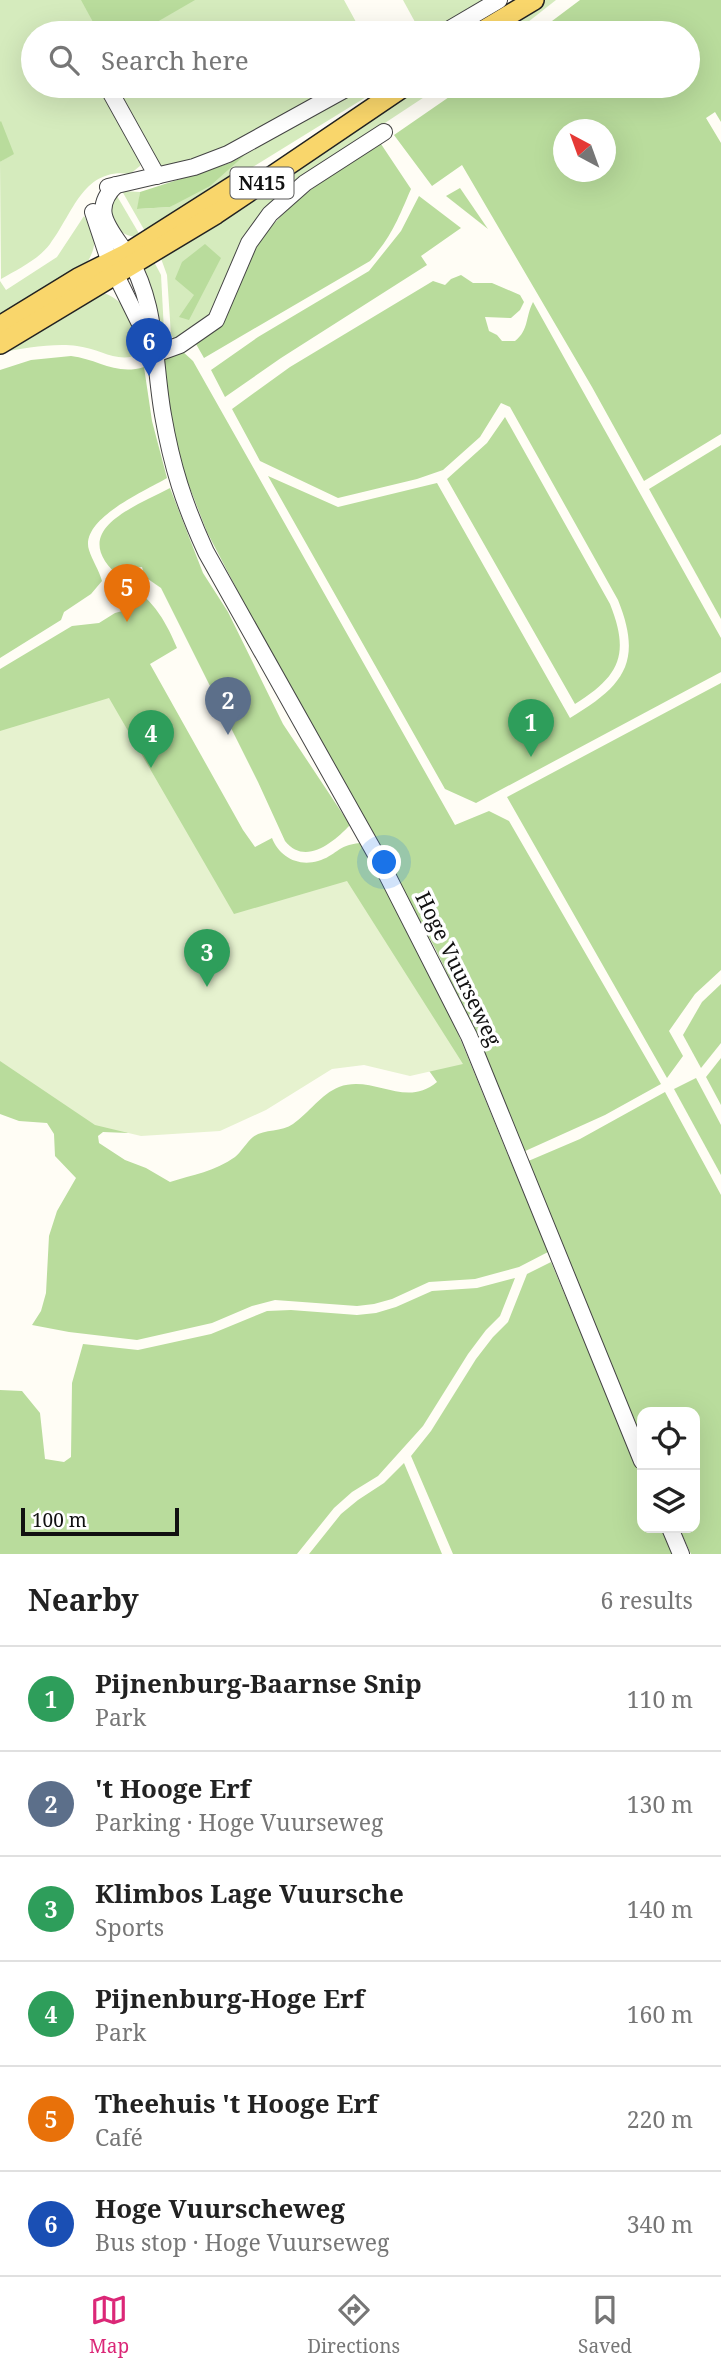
<!DOCTYPE html>
<html lang="en">
<head>
<meta charset="utf-8">
<style>
  body { margin:0; font-family:"Noto Serif",serif; background:#f2f2f2; color:#222 }
  .controls { position:absolute; right:21px; bottom:21px; display:grid; overflow:hidden; border-radius:14px; box-shadow:0 7px 28px #0002 }
  .controls button { width:63px; height:63px; display:grid; place-items:center; padding:0; border:0; border-bottom:2px solid #e0e0e0; background:#fff; color:#222; font:35px sans-serif }
  .compass { position:absolute; left:553px; top:119px; width:63px; height:63px; border-radius:50%; background:#fff; box-shadow:0 7px 28px #0002; rotate:319deg }
  .scale { position:absolute; left:21px; bottom:18px; width:158px; box-sizing:border-box; padding-left:7px; border:4px solid #111; border-top:0; font-size:19px; line-height:24px; white-space:nowrap; color:#111; -webkit-text-stroke:5px #fff; paint-order:stroke }
  .you { position:absolute; left:385px; top:863px; width:24px; height:24px; margin:-18px; border:5px solid #fff; border-radius:50%; background:#1a73e8; box-shadow:0 0 0 10px #1a73e833 }
  .badge { display:grid; place-items:center; width:46px; height:46px; border-radius:50%; background:#db2777; color:#fff; font-size:23px; font-weight:700 }
  .pin { position:absolute; translate:-50% -58px; filter:drop-shadow(0 2px 4px #0008) }
  .pin::after { content:''; position:absolute; top:37px; width:24px; height:21px; background:inherit; clip-path:polygon(0 0,100% 0,50% 100%) }
  .list { margin:0; padding:0; list-style:none }
  h2 { display:flex; justify-content:space-between; align-items:center; height:91px; margin:0; padding:0 28px; font-size:30px }
  h2 small { font-size:23px; font-weight:400; color:#767676 }
  .list li { display:grid; grid-template-columns:46px 1fr auto; gap:21px; align-items:center; box-sizing:border-box; height:105px; padding:0 28px; border-top:2px solid #e0e0e0 }
  .list b { display:block; font-size:26px; white-space:nowrap }
  .list p { margin:0; font-size:23px; white-space:nowrap; color:#767676 }
  .list em { font-size:23px; font-style:normal; color:#767676 }
  .icon { flex:none; width:38px; height:38px; fill:none; stroke:currentColor; stroke-width:2; stroke-linecap:round; stroke-linejoin:round }
  .map { position:relative; flex:none; width:721px; height:1554px; overflow:hidden }
  .search { position:absolute; background:#fff; box-shadow:0 7px 28px #0002; left:21px; right:21px; top:21px; height:77px; display:flex; align-items:center; gap:18px; box-sizing:border-box; padding:0 24px; border-radius:38px; color:#767676; font-size:26px }
  .sheet { height:721px; background:#fff }
  nav { display:flex; justify-content:space-around; align-items:center; box-sizing:border-box; height:98px; border-top:2px solid #e0e0e0; background:#fff; font-size:19px; color:#767676 }
  nav a { display:grid; justify-items:center; gap:4px }
  nav .on { color:#db2777 }
  .map>svg:first-child { display:block }
  .green { fill:#d5ebbd }
  .forest { fill:#b9dc9c; fill-rule:evenodd }
  .pitch { fill:#e6f2cf }
  .lines { fill:none; stroke-linecap:round; stroke-linejoin:round }
  .minor-casing { stroke:#444; stroke-width:18 }
  .major-casing { stroke:#222; stroke-width:22 }
  .minor { stroke:#fff; stroke-width:16 }
  .major { stroke:#f9d66b; stroke-width:19 }
  .labels { text-anchor:middle; stroke-width:7; stroke-linejoin:round; paint-order:stroke }
  .shield { fill:#fff; stroke:#585858; stroke-width:2 }
  .shield-label { font-size:19px; font-weight:bold; fill:#111 }
  .street-label { font-size:21px; fill:#111; stroke:#fff }
</style>
</head>
<body>
<div class="map">
<svg width="721" height="1554" viewBox="0 0 721 1554">
  <rect width="100%" height="100%" fill="#fffdf5"/>
  <g class="green">
    <path d="M0,0H344L362,33H33V86H109L142,159L140,166L130,174C83,167 73,214 50,244C38,260 18,269 1,279L0,162L14,153L0,154Z"/>
    <path d="M403,0H492L436,33H421Z"/>
    <path d="M542,0H556L514,33H492Z"/>
    <path d="M113,86H343L263,131L183,165L162,166L153,163Z"/>
    <path d="M360,86H384L146,233L122,191L140,192L138,209L170,207L245,155L249,149Z"/>
    <path d="M413,86H441L303,177L223,291L209,316L175,340L171,335L167,275L159,253Z"/>
    <path d="M117,196L141,237C117,239 100,214 117,196Z"/>
    <path d="M84,216C94,233 99,242 88,261L0,314V281L6,290L57,257Z"/>
    <path d="M152,258L161,275L164,331L161,337L159,335L144,270Z"/>
    <path d="M103,293C129,300 136,330 141,354C116,364 102,349 77,346C55,343 22,348 0,353Z"/>
  </g>
  <g class="forest">
    <path d="M81,0H195L138,33H99Z"/>
    <path d="M580,0H721V122L715,112L706,118L721,143V434L644,481L592,387L462,165L432,186L394,135L465,86H688V33H536ZM564,130H606V172H564Z"/>
    <path d="M1,121L14,154L0,162V122Z"/>
    <path d="M381,144L411,189C398,219 392,236 370,261L204,358L196,344C230,320 235,284 255,250C283,202 335,172 381,144Z"/>
    <path d="M246,154L210,186L170,207L137,209L140,192L230,163Z"/>
    <path d="M460,188L488,229L446,196Z"/>
    <path d="M419,196L461,228L421,256L427,265L281,358L225,397L211,370L258,337L369,271L401,231Z"/>
    <path d="M205,244L221,258L189,320L179,317L194,295L175,279L182,262Z"/>
    <path d="M461,275L473,283H492L520,295L524,302L520,310L511,318L485,317L489,331L497,335L502,341H515C529,330 525,318 533,302L721,638V672L476,803L445,789L268,476L338,507L437,483L570,718C624,686 643,662 618,600L510,407L501,403L480,437L443,470L417,479L338,498L260,461L232,409L290,367L433,281L445,285L451,279Z"/>
    <path d="M181,350L193,361L455,825L489,811L509,821L661,1084L605,1115L523,1152L461,1002L435,948L257,628L207,532L179,460L167,401L163,354Z"/>
    <path d="M71,356C98,359 116,376 144,367L152,421L167,478C147,490 79,519 89,550C92,560 99,570 102,581L91,594L64,612L61,620L0,658V370L31,360Z"/>
    <path d="M505,417L610,604C630,654 620,676 575,704L447,479L487,443Z"/>
    <path d="M721,445V619L649,489Z"/>
    <path d="M170,488L203,573L228,612L283,724L350,825C333,843 305,866 285,841L258,782L161,588L145,577L142,567L123,569V580C64,532 130,509 170,488Z"/>
    <path d="M130,588C153,597 168,626 177,648L150,664L243,830L255,847L272,838C279,856 297,867 318,861C336,856 337,845 360,843L415,942L445,1002L548,1252L519,1267L475,1279L429,1282L392,1299L374,1304L357,1306L275,1300L252,1306L212,1323L137,1340L69,1332L32,1325L41,1311L46,1293L49,1236L57,1211L76,1178L55,1156L54,1134L47,1123L19,1121L0,1114V918L128,1133L103,1132L98,1136L99,1143L125,1160L146,1168L170,1182C192,1175 216,1171 235,1157C242,1151 246,1143 253,1137C263,1129 282,1132 293,1124C309,1113 321,1094 339,1087C373,1074 405,1109 437,1082L413,1048L0,907V669L72,626L99,623L115,613L126,610V589Z"/>
    <path d="M721,683V970L695,994L669,1031L683,1056L667,1078L507,797Z"/>
    <path d="M721,984V1043L701,1068L683,1035L702,1002Z"/>
    <path d="M721,1058V1105L706,1077Z"/>
    <path d="M696,1078L721,1125V1175L674,1089Z"/>
    <path d="M665,1092L721,1195V1554H691L679,1528H695V1412H642V1447L526,1162L580,1139Z"/>
    <path d="M551,1262L642,1479V1528H663L674,1554H453L411,1456L431,1431L476,1359L493,1337L508,1322L527,1274Z"/>
    <path d="M515,1278L500,1316L486,1330L468,1354L423,1426L378,1476L352,1492L334,1508L297,1554H0V1390L22,1391L40,1413L45,1459L64,1462L71,1457L72,1383L83,1344L138,1350L211,1334L267,1311L291,1310L357,1315L376,1313L396,1307L432,1291L477,1288Z"/>
    <path d="M404,1463L442,1554H309L341,1514L358,1500L384,1483Z"/>
  </g>
  <path class="pitch" d="M109,698L234,914L347,881L463,1064L410,1076L364,1065L332,1069L266,1110L220,1131L141,1136L95,1125L0,1061V731Z"/>
  <g class="lines">
    <g class="minor-casing">
      <g id="minor">
        <path d="M443,33L499,0"/>
        <path d="M107,86L157,176"/>
        <path d="M116,185C91,209 108,227 124,250C158,300 153,359 163,415C172,467 184,504 206,552L384,869L469,1036L642,1461"/>
        <path d="M108,187L194,167L228,154L351,86"/>
        <path d="M93,212L110,263L149,342"/>
        <path d="M155,354L180,345L216,320L249,243L270,214L305,183L384,132"/>
        <path d="M670,1528L681,1554"/>
      </g>
    </g>
    <g class="major-casing">
      <g id="major">
        <path d="M479,33L534,0"/>
        <path d="M0,326L78,278L126,254L244,179"/>
        <path d="M0,344L216,214L405,86"/>
      </g>
    </g>
    <use href="#minor" class="minor"/>
    <use href="#major" class="major"/>
  </g>
  <g class="labels">
    <rect class="shield" x="230.5" y="167.5" width="63" height="31" rx="5"/>
    <g class="shield-label">
      <text x="262" y="190">N415</text>
    </g>
    <g class="street-label">
      <text transform="translate(458 969) rotate(64)" y="7">Hoge Vuurseweg</text>
    </g>
  </g>
</svg>
<div class="controls">
<button><svg class="icon" aria-label="locate" viewBox="0 0 24 24"><circle cx="12" cy="12" r="6"/><path d="M12 2v4M12 18v4M2 12h4M18 12h4"/></svg></button>
<button><svg class="icon" aria-label="layers" viewBox="0 0 24 24"><path d="M12 4l9 5-9 5-9-5zM3 14l9 5 9-5"/></svg></button>
</div>
<svg class="compass" viewBox="-18 -18 36 36"><path d="M0-13l5 13h-10z" fill="#e53935"/><path d="M0 13l5-13h-10z" fill="#767676"/></svg>
<div class="scale">100 m</div>
<div class="you"></div>
<div class="pin badge" style="left:531px;top:757px;background:#2e9e5b">1</div>
<div class="pin badge" style="left:228px;top:735px;background:#5c6f8a">2</div>
<div class="pin badge" style="left:207px;top:987px;background:#2e9e5b">3</div>
<div class="pin badge" style="left:151px;top:768px;background:#2e9e5b">4</div>
<div class="pin badge" style="left:127px;top:622px;background:#e8710a">5</div>
<div class="pin badge" style="left:149px;top:376px;background:#1a4fb4">6</div>
<div class="search"><svg class="icon" aria-label="search" viewBox="0 0 24 24"><circle cx="10" cy="10" r="6"/><path d="M15 15l6 6"/></svg>Search here</div>
</div>
<section class="sheet">
<h2>Nearby<small>6 results</small></h2>
<ul class="list">
<li><span class="badge" style="background:#2e9e5b">1</span><div><b>Pijnenburg-Baarnse Snip</b><p>Park</p></div><em>110 m</em></li>
<li><span class="badge" style="background:#5c6f8a">2</span><div><b>'t Hooge Erf</b><p>Parking · Hoge Vuurseweg</p></div><em>130 m</em></li>
<li><span class="badge" style="background:#2e9e5b">3</span><div><b>Klimbos Lage Vuursche</b><p>Sports</p></div><em>140 m</em></li>
<li><span class="badge" style="background:#2e9e5b">4</span><div><b>Pijnenburg-Hoge Erf</b><p>Park</p></div><em>160 m</em></li>
<li><span class="badge" style="background:#e8710a">5</span><div><b>Theehuis 't Hooge Erf</b><p>Café</p></div><em>220 m</em></li>
<li><span class="badge" style="background:#1a4fb4">6</span><div><b>Hoge Vuurscheweg</b><p>Bus stop · Hoge Vuurseweg</p></div><em>340 m</em></li>
</ul>
</section>
<nav>
<a class="on"><svg class="icon" aria-label="map" viewBox="0 0 24 24"><path d="M3 6l6-2 6 2 6-2v14l-6 2-6-2-6 2zM9 4v14M15 6v14"/></svg>Map</a>
<a><svg class="icon" aria-label="directions" viewBox="0 0 24 24"><path d="M12 3l9 9-9 9-9-9zM9 14v-3h6M13 9l2 2-2 2"/></svg>Directions</a>
<a><svg class="icon" aria-label="saved" viewBox="0 0 24 24"><path d="M7 4h10v16l-5-4-5 4z"/></svg>Saved</a>
</nav>
</body>
</html>
